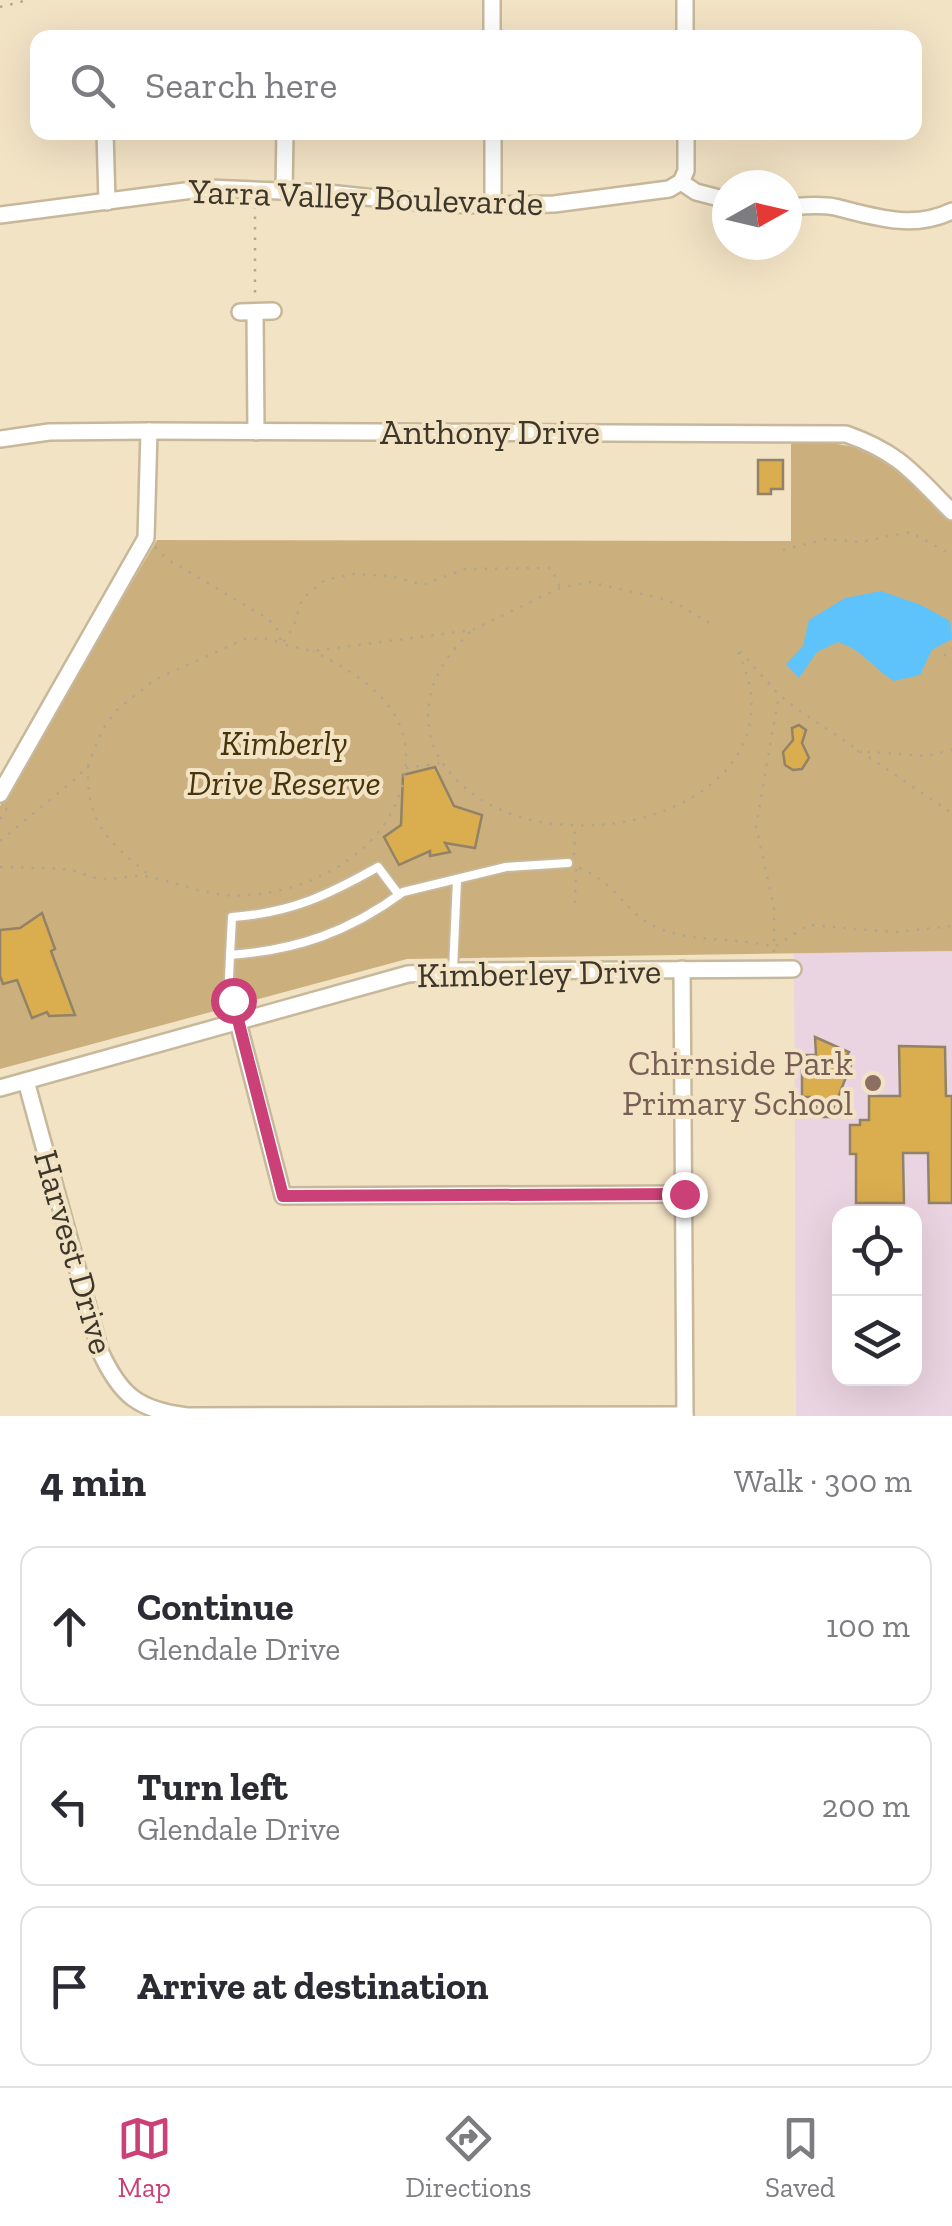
<!DOCTYPE html>
<html lang="en">
<head>
<meta charset="utf-8">
<style>
  body { margin:0; font-family:"Zilla Slab",serif; background:#f2f2f3; color:#2b2b33 }
  .controls { position:absolute; right:30px; bottom:30px; display:grid; overflow:hidden; border-radius:20px; box-shadow:0 10px 40px #0002 }
  .controls button { width:90px; height:90px; display:grid; place-items:center; padding:0; border:0; border-bottom:2px solid #e1e1e2; background:#fff; color:#2b2b33; font:50px sans-serif }
  .compass { position:absolute; left:712px; top:170px; width:90px; height:90px; border-radius:50%; background:#fff; box-shadow:0 10px 40px #0002; rotate:82deg }
  .stop { position:absolute; width:30px; height:30px; margin:-22px; border:8px solid #cb4076; border-radius:50%; background:#fff }
  .stop.end { background:#cb4076; border-color:#fff; box-shadow:0 2px 10px #0008 }
  .list { margin:0; padding:0; list-style:none }
  h2 { display:flex; justify-content:space-between; align-items:center; height:130px; margin:0; padding:0 40px; font-size:42px }
  h2 small { font-size:32px; font-weight:400; color:#7c7c81 }
  .list li { display:grid; grid-template-columns:65px 1fr auto; gap:30px; align-items:center; box-sizing:border-box; height:160px; margin:0 20px 20px; padding:0 20px; border:2px solid #e1e1e2; border-radius:20px }
  .list b { display:block; font-size:38px; white-space:nowrap }
  .list p { margin:0; font-size:32px; white-space:nowrap; color:#7c7c81 }
  .list em { font-size:32px; font-style:normal; color:#7c7c81 }
  .icon { flex:none; width:55px; height:55px; fill:none; stroke:currentColor; stroke-width:2; stroke-linecap:round; stroke-linejoin:round }
  .map { position:relative; flex:none; width:952px; height:1416px; overflow:hidden }
  .search { position:absolute; background:#fff; box-shadow:0 10px 40px #0002; left:30px; right:30px; top:30px; height:110px; display:flex; align-items:center; gap:25px; box-sizing:border-box; padding:0 35px; border-radius:20px; color:#7c7c81; font-size:38px }
  .sheet { height:670px; background:#fff }
  nav { display:flex; justify-content:space-around; align-items:center; box-sizing:border-box; height:140px; border-top:2px solid #e1e1e2; background:#fff; font-size:28px; color:#7c7c81 }
  nav a { display:grid; justify-items:center; gap:5px }
  nav .on { color:#cb4076 }
  .map>svg:first-child { display:block }
  .education { fill:#ead4e1; fill-rule:evenodd }
  .green { fill:#cbb07d }
  .water { fill:#5fc3fb }
  .building { fill:#daad4e; stroke:#928368; stroke-width:2.5 }
  .lines { fill:none; stroke-linecap:round; stroke-linejoin:round }
  .service-casing { stroke:#c7b89b; stroke-width:12 }
  .minor-casing { stroke:#c7b89b; stroke-width:20 }
  .path { stroke:#b2a58e; stroke-width:2.5; stroke-dasharray:2.5 8; stroke-linecap:butt }
  .service { stroke:#fff; stroke-width:8 }
  .minor { stroke:#fff; stroke-width:15 }
  .route { stroke:#cb4076; stroke-width:12 }
  .education-dot { fill:#8d6e63; stroke:#f3e3c5; stroke-width:4 }
  .labels { text-anchor:middle; stroke-width:8; stroke-linejoin:round; paint-order:stroke }
  .street-label { font-size:35px; fill:#3d372b; stroke:#f3e3c5 }
  .park-label { font-size:35px; font-style:italic; fill:#47340b; stroke:#f3e3c5 }
  .education-label { font-size:35px; fill:#785e54; stroke:#f3e3c5; text-anchor:end }
</style>
</head>
<body>
<div class="map">
<svg width="952" height="1416" viewBox="0 0 952 1416">
  <rect width="100%" height="100%" fill="#f3e3c5"/>
  <path class="education" d="M952,951V1416H796L794,953ZM840,1214H914V1378H840Z"/>
  <path class="green" d="M791,440C880,444 893,457 952,520V951L407,959L0,1069V806L157,540L791,541Z"/>
  <path class="water" d="M881,591L921,605L950,621L952,639L932,650L920,675L894,681C871,667 866,652 838,642L817,652L799,678L786,664L803,646L809,620L845,598Z"/>
  <g class="building">
    <path d="M758,460H783V489H771V494H758Z"/>
    <path d="M799,725L806,730L802,743L809,758L802,769L793,770L785,765L783,752L793,740L792,728Z"/>
    <path d="M435,767L454,806L482,815L475,848L445,843L450,852L430,856V851L399,865L384,837L401,825L403,775Z"/>
    <path d="M42,913L55,949L51,951L75,1015L49,1016L47,1012L32,1018L17,980L3,984L0,976V930L20,928Z"/>
    <path d="M815,1037L849,1052L846,1057L853,1060L830,1117H818L816,1097H802V1055H816Z"/>
    <path d="M899,1046L945,1047L946,1096H952V1203H929L928,1153H903L904,1203H856V1154H850V1125H860V1120H869V1096H900Z"/>
  </g>
  <g class="lines">
    <g class="service-casing">
      <g id="service">
        <path d="M399,895L378,867C328,895 291,913 232,917L230,955C297,950 349,932 403,892L506,867L568,863"/>
        <path d="M230,955L229,978L238,1022"/>
        <path d="M453,970L457,880"/>
      </g>
    </g>
    <g class="minor-casing">
      <g id="minor">
        <path d="M492,0V38"/>
        <path d="M685,0V38"/>
        <path d="M105,132L107,202"/>
        <path d="M493,132V205"/>
        <path d="M681,182L686,171V132"/>
        <path d="M284,191L285,132"/>
        <path d="M787,207C803,206 819,204 835,207C875,217 913,230 952,211"/>
        <path d="M0,215L208,188L328,193L432,204L493,205L554,204L669,189L681,182L696,192L727,200"/>
        <path d="M240,312L273,311"/>
        <path d="M255,312L256,432"/>
        <path d="M0,439L49,432L149,431L846,434C900,453 913,473 952,512"/>
        <path d="M0,794L146,538L149,431"/>
        <path d="M682,969L685,1416"/>
        <path d="M238,1022L283,1196L684,1194"/>
        <path d="M26,1081L100,1351C120,1395 138,1410 187,1416L685,1415"/>
        <path d="M0,1088L408,974L453,971L793,969"/>
      </g>
    </g>
    <g class="path">
      <path d="M0,7L28,0"/>
      <path d="M255,206V298"/>
      <path d="M155,547L167,559L265,617L276,626L282,644L313,651L472,630L560,588L589,582L660,598L681,606L715,626"/>
      <path d="M783,550L826,539L860,542L910,532L952,555"/>
      <path d="M470,632C441,661 422,692 430,734C433,750 441,762 451,774C545,883 819,809 736,648"/>
      <path d="M740,651L779,695L800,711L952,813"/>
      <path d="M944,656L952,648"/>
      <path d="M857,751L927,756L952,750"/>
      <path d="M88,766C86,824 109,843 152,877"/>
      <path d="M406,768L441,763"/>
      <path d="M0,819L7,808"/>
      <path d="M0,841L74,780L88,766L102,730L117,710L154,680L245,639H271L282,644L293,628L302,599L325,580L354,574L392,576L423,585L465,569L551,568L560,588"/>
      <path d="M574,855L575,828"/>
      <path d="M0,867C23,868 46,867 69,870C81,871 93,880 105,879C121,879 134,874 150,877C175,882 198,892 224,895C305,901 403,848 406,760C408,704 357,673 313,651"/>
      <path d="M579,868C616,882 624,911 652,925C688,944 735,936 774,947L808,925L895,932L952,926"/>
      <path d="M575,903L576,869"/>
      <path d="M774,952V908L756,826L779,695"/>
    </g>
    <use href="#service" class="service"/>
    <use href="#minor" class="minor"/>
  </g>
  <g class="lines">
    <path class="route" d="M233,1000L283,1196L684,1194"/>
  </g>
  <circle class="education-dot" cx="873" cy="1083" r="10"/>
  <g class="labels">
    <g class="street-label">
      <text transform="translate(366 197) rotate(2)" y="12">Yarra Valley Boulevarde</text>
      <text x="490" y="444">Anthony Drive</text>
      <text transform="translate(539 973) rotate(-1)" y="12">Kimberley Drive</text>
      <text transform="translate(74 1252) rotate(74)" y="12">Harvest Drive</text>
    </g>
    <g class="park-label">
      <text x="284" y="755">Kimberly<tspan x="284" dy="40">Drive Reserve</tspan></text>
    </g>
    <g class="education-label">
      <text x="853" y="1075">Chirnside Park<tspan x="853" dy="40">Primary School</tspan></text>
    </g>
  </g>
</svg>
<div class="controls">
<button><svg class="icon" aria-label="locate" viewBox="0 0 24 24"><circle cx="12" cy="12" r="6"/><path d="M12 2v4M12 18v4M2 12h4M18 12h4"/></svg></button>
<button><svg class="icon" aria-label="layers" viewBox="0 0 24 24"><path d="M12 4l9 5-9 5-9-5zM3 14l9 5 9-5"/></svg></button>
</div>
<svg class="compass" viewBox="-18 -18 36 36"><path d="M0-13l5 13h-10z" fill="#e53935"/><path d="M0 13l5-13h-10z" fill="#7c7c81"/></svg>
<div class="stop" style="left:233px;top:1000px"></div>
<div class="stop end" style="left:684px;top:1194px"></div>
<div class="search"><svg class="icon" aria-label="search" viewBox="0 0 24 24"><circle cx="10" cy="10" r="6"/><path d="M15 15l6 6"/></svg>Search here</div>
</div>
<section class="sheet">
<h2>4 min<small>Walk · 300 m</small></h2>
<ul class="list">
<li><svg class="icon" aria-label="ahead" viewBox="0 0 24 24"><path d="M12 20V5M6 11l6-6 6 6"/></svg><div><b>Continue</b><p>Glendale Drive</p></div><em>100 m</em></li>
<li><svg class="icon" aria-label="left" viewBox="0 0 24 24"><path d="M17 20v-9H6M10 6l-5 5 5 5"/></svg><div><b>Turn left</b><p>Glendale Drive</p></div><em>200 m</em></li>
<li><svg class="icon" aria-label="arrive" viewBox="0 0 24 24"><path d="M6 21V4h12l-3 4 3 4H6"/></svg><div><b>Arrive at destination</b></div></li>
</ul>
</section>
<nav>
<a class="on"><svg class="icon" aria-label="map" viewBox="0 0 24 24"><path d="M3 6l6-2 6 2 6-2v14l-6 2-6-2-6 2zM9 4v14M15 6v14"/></svg>Map</a>
<a><svg class="icon" aria-label="directions" viewBox="0 0 24 24"><path d="M12 3l9 9-9 9-9-9zM9 14v-3h6M13 9l2 2-2 2"/></svg>Directions</a>
<a><svg class="icon" aria-label="saved" viewBox="0 0 24 24"><path d="M7 4h10v16l-5-4-5 4z"/></svg>Saved</a>
</nav>
</body>
</html>
